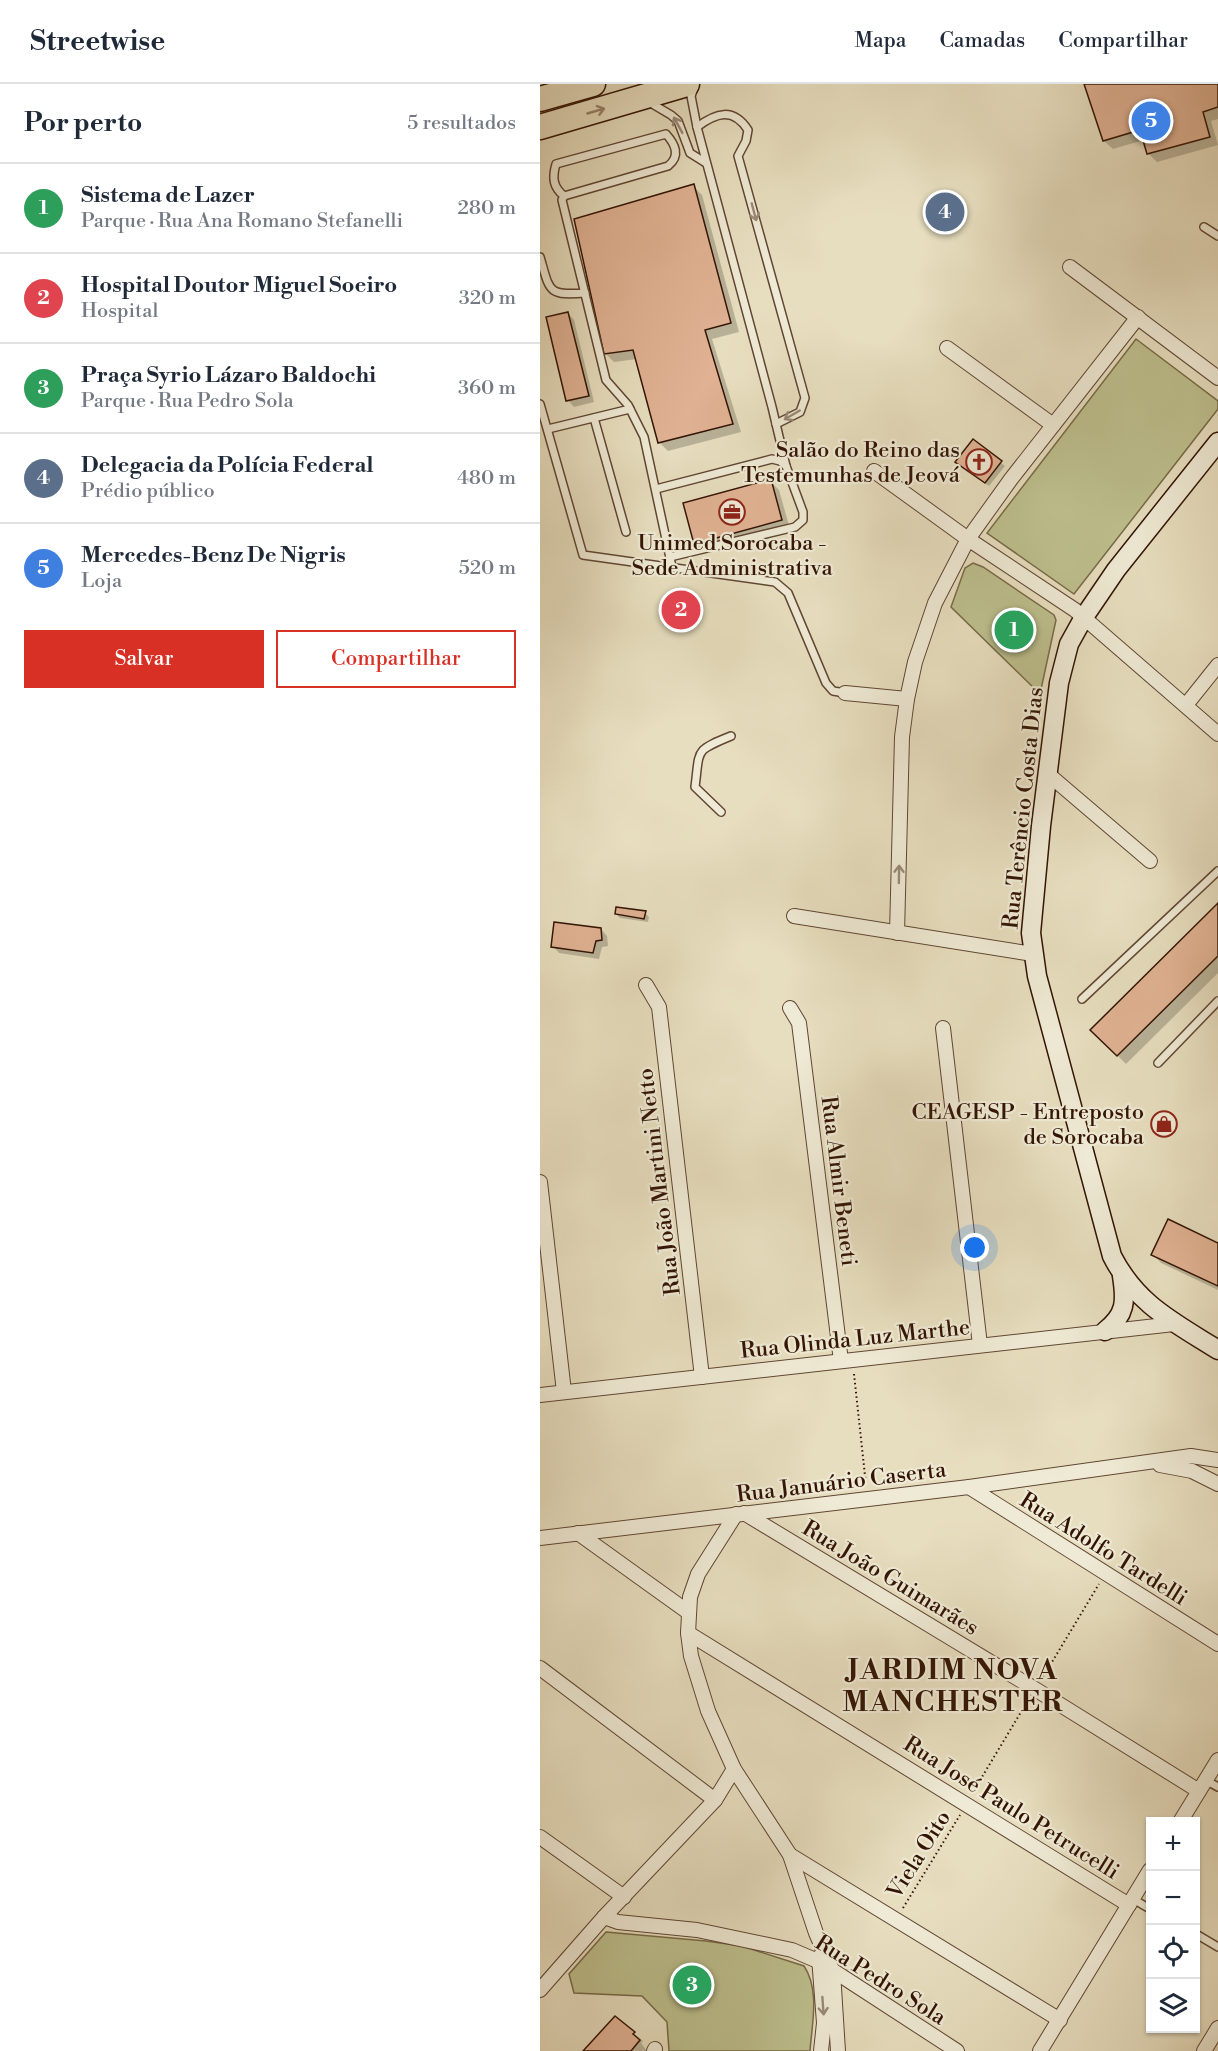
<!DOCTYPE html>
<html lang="pt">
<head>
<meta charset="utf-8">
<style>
  body { margin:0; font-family:"Libre Bodoni",serif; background:#f2f2f3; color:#1f2937 }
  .controls { position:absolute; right:18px; bottom:18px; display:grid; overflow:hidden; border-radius:0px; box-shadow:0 2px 4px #0004 }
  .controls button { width:54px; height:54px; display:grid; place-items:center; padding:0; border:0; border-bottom:2px solid #e0e1e3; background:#fff; color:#1f2937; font:30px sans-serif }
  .you { position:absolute; left:435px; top:1164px; width:21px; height:21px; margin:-15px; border:4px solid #fff; border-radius:50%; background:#1a73e8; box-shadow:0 0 0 9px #1a73e833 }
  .badge { display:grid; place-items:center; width:39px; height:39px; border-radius:50%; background:#d93025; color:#fff; font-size:20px; font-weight:700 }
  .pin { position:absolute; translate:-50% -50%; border:3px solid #fff; box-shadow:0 2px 6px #0006 }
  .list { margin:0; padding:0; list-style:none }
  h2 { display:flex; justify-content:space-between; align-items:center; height:78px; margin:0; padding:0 24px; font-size:26px }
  h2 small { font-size:20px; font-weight:400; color:#747a83 }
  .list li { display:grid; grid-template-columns:39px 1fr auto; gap:18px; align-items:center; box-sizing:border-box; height:90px; padding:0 24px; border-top:2px solid #e0e1e3 }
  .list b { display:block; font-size:22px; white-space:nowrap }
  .list p { margin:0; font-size:20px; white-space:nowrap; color:#747a83 }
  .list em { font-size:20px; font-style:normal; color:#747a83 }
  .actions { display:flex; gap:12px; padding:18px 24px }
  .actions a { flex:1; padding:14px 0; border:2px solid #d93025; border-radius:0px; text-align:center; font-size:21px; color:#d93025 }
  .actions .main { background:#d93025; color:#fff }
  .icon { flex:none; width:33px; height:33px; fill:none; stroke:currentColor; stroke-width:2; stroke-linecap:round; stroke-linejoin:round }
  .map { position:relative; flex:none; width:678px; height:1967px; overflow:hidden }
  header { display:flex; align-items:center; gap:36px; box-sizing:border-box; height:84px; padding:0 30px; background:#fff; border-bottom:2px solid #e0e1e3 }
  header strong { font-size:28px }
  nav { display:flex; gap:33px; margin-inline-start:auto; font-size:21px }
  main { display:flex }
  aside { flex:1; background:#fff }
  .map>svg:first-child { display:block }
  .green { fill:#bdbf8d; stroke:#786a48; stroke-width:1.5 }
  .shadow { fill:#0003 }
  .building { fill:#e0b293; stroke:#331404; stroke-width:1.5 }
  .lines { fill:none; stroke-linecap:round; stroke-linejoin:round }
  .lane-casing { stroke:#604633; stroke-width:10 }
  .street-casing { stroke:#604633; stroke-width:16 }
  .secondary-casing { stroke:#331404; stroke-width:21 }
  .highway-casing { stroke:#331404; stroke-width:27 }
  .path { stroke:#331404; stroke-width:2; stroke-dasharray:1.5 3; stroke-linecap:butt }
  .lane { stroke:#efead5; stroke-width:7 }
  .street { stroke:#efead5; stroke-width:14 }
  .secondary { stroke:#efead5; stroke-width:18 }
  .highway { stroke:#e7debf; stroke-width:24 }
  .oneway { stroke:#96836b }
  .oneway2 { stroke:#9a8a77 }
  .labels { text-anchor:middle; stroke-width:4.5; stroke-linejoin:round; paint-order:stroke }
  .poi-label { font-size:22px; fill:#331404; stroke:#efead5; text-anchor:end }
  .street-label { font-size:22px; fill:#331404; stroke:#efead5 }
  .district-label { font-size:28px; font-weight:bold; letter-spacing:1.5px; fill:#331404; stroke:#efead5 }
</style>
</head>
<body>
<header>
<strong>Streetwise</strong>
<nav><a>Mapa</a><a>Camadas</a><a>Compartilhar</a></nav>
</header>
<main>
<aside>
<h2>Por perto<small>5 resultados</small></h2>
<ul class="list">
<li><span class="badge" style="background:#2e9e5b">1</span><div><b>Sistema de Lazer</b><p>Parque · Rua Ana Romano Stefanelli</p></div><em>280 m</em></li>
<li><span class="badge" style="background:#e0444e">2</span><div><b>Hospital Doutor Miguel Soeiro</b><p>Hospital</p></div><em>320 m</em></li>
<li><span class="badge" style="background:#2e9e5b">3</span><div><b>Praça Syrio Lázaro Baldochi</b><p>Parque · Rua Pedro Sola</p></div><em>360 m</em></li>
<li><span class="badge" style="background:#5c6f8a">4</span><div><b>Delegacia da Polícia Federal</b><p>Prédio público</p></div><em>480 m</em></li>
<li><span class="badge" style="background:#3f7fe0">5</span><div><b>Mercedes-Benz De Nigris</b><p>Loja</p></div><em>520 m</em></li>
</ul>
<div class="actions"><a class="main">Salvar</a><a>Compartilhar</a></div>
</aside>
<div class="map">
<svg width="678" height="1967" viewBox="0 0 678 1967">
  <rect width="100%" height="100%" fill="#e7debf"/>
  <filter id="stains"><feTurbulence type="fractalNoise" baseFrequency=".00333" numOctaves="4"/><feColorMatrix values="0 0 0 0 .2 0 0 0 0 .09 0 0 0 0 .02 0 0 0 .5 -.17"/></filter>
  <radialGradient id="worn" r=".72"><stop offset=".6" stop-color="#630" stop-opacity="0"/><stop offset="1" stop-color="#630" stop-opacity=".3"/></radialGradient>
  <g class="green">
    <path d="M596,255L678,317V325L534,510L447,449Z"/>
    <path d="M433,479L443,483L514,531L516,536L500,610L411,523L425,484Z"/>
    <path d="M66,1848L166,1857L202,1862L264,1882C280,1906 272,1939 270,1967H129L127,1938L102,1912L34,1909L29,1890Z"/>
  </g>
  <g class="shadow">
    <path d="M546,0H678V35L671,37L678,61L617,78L608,69L604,56L573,65L564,57Z"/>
    <path d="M153,102L162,111L199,248L172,255L201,348L128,367L119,358L97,275L74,278L65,269Z"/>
    <path d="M28,229L34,236L54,318L34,323L28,316Z"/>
    <path d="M433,357L465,382L449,402L421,382Z"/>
    <path d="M230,397L239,406L250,445L164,468L155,459Z"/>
    <path d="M678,821V889L586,980L552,946Z"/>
    <path d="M105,829L109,833L108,838L80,834L76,830Z"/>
    <path d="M61,845L67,852L68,862L62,863L59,875L19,869L13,862Z"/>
    <path d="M678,1160V1206L621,1179L613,1170Z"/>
    <path d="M75,1934L103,1957L101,1959L107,1967H45Z"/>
  </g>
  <g class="building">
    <path d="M544,0H678V23L663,28L670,53L607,70L600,46L563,57Z"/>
    <path d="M154,100L191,239L165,246L193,340L118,359L93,266L64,270L34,135Z"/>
    <path d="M28,228L49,312L26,317L6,233Z"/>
    <path d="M433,355L462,377L445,399L415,378Z"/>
    <path d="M231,395L242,436L154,460L143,419Z"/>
    <path d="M678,819V872L577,972L550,946Z"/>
    <path d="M76,823L106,827L104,835L75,830Z"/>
    <path d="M14,838L61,844L62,856L56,857L53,869L11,863Z"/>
    <path d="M628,1135L678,1159V1202L611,1171Z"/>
    <path d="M75,1932L95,1948L93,1950L100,1956L91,1967H43Z"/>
  </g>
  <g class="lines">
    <g class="lane-casing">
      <g id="lane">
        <path d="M154,4L151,12L157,43L232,323L246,382"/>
        <path d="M109,18L131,31L138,37L150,69L166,79"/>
        <path d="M157,43C176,29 193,23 208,46L206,57L198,72L265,314L260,328L236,340"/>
        <path d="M126,50C135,60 141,72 128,82L24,112C13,103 12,94 16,80Z"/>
        <path d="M24,112L22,116L66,296L88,321L104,353L132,483"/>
        <path d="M664,143L678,152"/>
        <path d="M0,173C10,207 7,212 45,209"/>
        <path d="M0,320L43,471L235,498L248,509L286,599L293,607L305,609"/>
        <path d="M54,334L86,448"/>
        <path d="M8,345L90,325"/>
        <path d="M116,405L232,375L240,377L246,382L263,428V436L255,443L130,473"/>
        <path d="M181,728L155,703C160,665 154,667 191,652"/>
        <path d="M542,915L678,787"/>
        <path d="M618,979L678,917"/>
        <path d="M665,1696L678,1703"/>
        <path d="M593,1815L610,1825"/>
        <path d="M656,1850L678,1863"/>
      </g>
    </g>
    <g class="street-casing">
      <g id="street">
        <path d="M530,183L678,294"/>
        <path d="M407,264L513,341"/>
        <path d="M334,387L428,455L535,526L678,650"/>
        <path d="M305,609L367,615"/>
        <path d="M646,621L678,581"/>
        <path d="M508,690L610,777"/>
        <path d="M254,832L493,870"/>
        <path d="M357,849L362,653L367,615L375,578L395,519L428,455L471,395L598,233"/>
        <path d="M106,901L119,923L162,1293"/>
        <path d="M250,924L259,939L301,1277"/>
        <path d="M403,944L440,1261"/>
        <path d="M0,1098L24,1308"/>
        <path d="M0,1311L634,1240"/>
        <path d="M620,1381L652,1387L678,1400"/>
        <path d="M429,1403L678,1560"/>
        <path d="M204,1429L495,1605L659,1707"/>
        <path d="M196,1430L158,1490L150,1513L148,1549L151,1572L168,1627L194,1685L250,1771L276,1849L293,1888L298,1967"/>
        <path d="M38,1449L148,1528"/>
        <path d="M0,1454L429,1403L651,1372L678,1376"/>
        <path d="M148,1549L589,1821"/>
        <path d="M0,1584L175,1716"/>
        <path d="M640,1738L678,1676"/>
        <path d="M0,1753L84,1813"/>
        <path d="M250,1771L520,1936"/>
        <path d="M64,1833L78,1838L157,1846L252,1866L280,1878L417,1967"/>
        <path d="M279,1873L284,1939L281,1967"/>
        <path d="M0,1906L64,1833L175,1716L194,1685"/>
        <path d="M114,1967L115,1965"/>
        <path d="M500,1967L610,1786"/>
        <path d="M664,1967L678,1944"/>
      </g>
    </g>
    <g class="secondary-casing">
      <g id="secondary">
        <path d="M678,358L576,486L544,533L529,560L519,599L501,742L491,849L497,892L572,1172C597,1221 634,1238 678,1266"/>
        <path d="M565,1247C586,1231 586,1217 582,1192"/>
      </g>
    </g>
    <g class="highway-casing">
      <g id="highway">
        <path d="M0,15L53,0"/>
        <path d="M0,43L147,0"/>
      </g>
    </g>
    <g class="path">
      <path d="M314,1290L326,1401"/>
      <path d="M503,1593L559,1500"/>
      <path d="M433,1708L487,1618"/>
      <path d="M363,1824L420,1731"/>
    </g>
    <use href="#lane" class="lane"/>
    <use href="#street" class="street"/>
    <use href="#secondary" class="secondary"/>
    <use href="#highway" class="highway"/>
  </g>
  <defs><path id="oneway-shaft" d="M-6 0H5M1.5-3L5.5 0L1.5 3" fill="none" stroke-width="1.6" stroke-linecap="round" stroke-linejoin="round" transform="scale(1.5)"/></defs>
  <use class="oneway" href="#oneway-shaft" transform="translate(56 27) rotate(-16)"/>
  <g class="oneway2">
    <use href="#oneway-shaft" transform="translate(138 41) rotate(-119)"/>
    <use href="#oneway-shaft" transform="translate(214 128) rotate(75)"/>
    <use href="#oneway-shaft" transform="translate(252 331) rotate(150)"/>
    <use href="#oneway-shaft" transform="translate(359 790) rotate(-89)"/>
    <use href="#oneway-shaft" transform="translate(283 1922) rotate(86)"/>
  </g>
  <defs>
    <g id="church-ring" transform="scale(1.35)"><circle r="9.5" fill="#efead5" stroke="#8f2418" stroke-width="1.5"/><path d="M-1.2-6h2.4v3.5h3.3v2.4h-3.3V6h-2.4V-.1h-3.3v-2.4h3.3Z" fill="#8f2418"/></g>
    <g id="office-ring" transform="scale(1.35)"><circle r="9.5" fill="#efead5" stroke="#8f2418" stroke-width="1.5"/><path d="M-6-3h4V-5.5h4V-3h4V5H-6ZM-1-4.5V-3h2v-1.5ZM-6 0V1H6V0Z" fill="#8f2418"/></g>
    <g id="shop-ring" transform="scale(1.35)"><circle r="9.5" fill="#efead5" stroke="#8f2418" stroke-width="1.5"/><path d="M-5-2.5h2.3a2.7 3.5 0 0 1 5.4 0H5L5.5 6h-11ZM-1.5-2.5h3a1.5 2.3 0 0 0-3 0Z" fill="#8f2418"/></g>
  </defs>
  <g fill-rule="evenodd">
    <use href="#church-ring" x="439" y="378"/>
    <use href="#office-ring" x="192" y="428"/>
    <use href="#shop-ring" x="624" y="1040"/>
  </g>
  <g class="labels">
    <g class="poi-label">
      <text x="420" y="373">Salão do Reino das<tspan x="420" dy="25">Testemunhas de Jeová</tspan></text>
      <text x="192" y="466" text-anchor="middle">Unimed Sorocaba -<tspan x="192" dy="25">Sede Administrativa</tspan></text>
      <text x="604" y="1035">CEAGESP - Entreposto<tspan x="604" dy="25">de Sorocaba</tspan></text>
    </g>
    <g class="street-label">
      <text transform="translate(482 724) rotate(-84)" y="8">Rua Terêncio Costa Dias</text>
      <text transform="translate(300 1097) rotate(83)" y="8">Rua Almir Beneti</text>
      <text transform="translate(118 1098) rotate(-97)" y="8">Rua João Martini Netto</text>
      <text transform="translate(315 1254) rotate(-6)" y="8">Rua Olinda Luz Marthe</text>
      <text transform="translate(301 1397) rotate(-7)" y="8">Rua Januário Caserta</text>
      <text transform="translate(564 1464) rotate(32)" y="8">Rua Adolfo Tardelli</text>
      <text transform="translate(351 1493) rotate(31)" y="8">Rua João Guimarães</text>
      <text transform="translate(472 1723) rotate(32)" y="8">Rua José Paulo Petrucelli</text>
      <text transform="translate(378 1770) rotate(-58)" y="8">Viela Oito</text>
      <text transform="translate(341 1895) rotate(32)" y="8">Rua Pedro Sola</text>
    </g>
    <g class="district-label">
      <text x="413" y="1595">JARDIM NOVA<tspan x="413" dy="32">MANCHESTER</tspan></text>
    </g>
  </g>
  <rect width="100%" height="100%" filter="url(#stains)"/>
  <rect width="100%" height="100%" fill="url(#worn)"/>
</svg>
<div class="controls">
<button>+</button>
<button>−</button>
<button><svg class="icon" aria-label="locate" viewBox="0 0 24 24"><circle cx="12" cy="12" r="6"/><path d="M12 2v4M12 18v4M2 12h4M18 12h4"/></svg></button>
<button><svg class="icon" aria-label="layers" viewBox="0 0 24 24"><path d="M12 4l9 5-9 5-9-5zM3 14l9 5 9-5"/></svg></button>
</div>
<div class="you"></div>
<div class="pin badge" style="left:474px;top:546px;background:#2e9e5b">1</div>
<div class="pin badge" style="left:141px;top:526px;background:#e0444e">2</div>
<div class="pin badge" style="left:152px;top:1901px;background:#2e9e5b">3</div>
<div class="pin badge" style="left:405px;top:128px;background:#5c6f8a">4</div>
<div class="pin badge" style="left:611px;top:37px;background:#3f7fe0">5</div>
</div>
</main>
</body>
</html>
